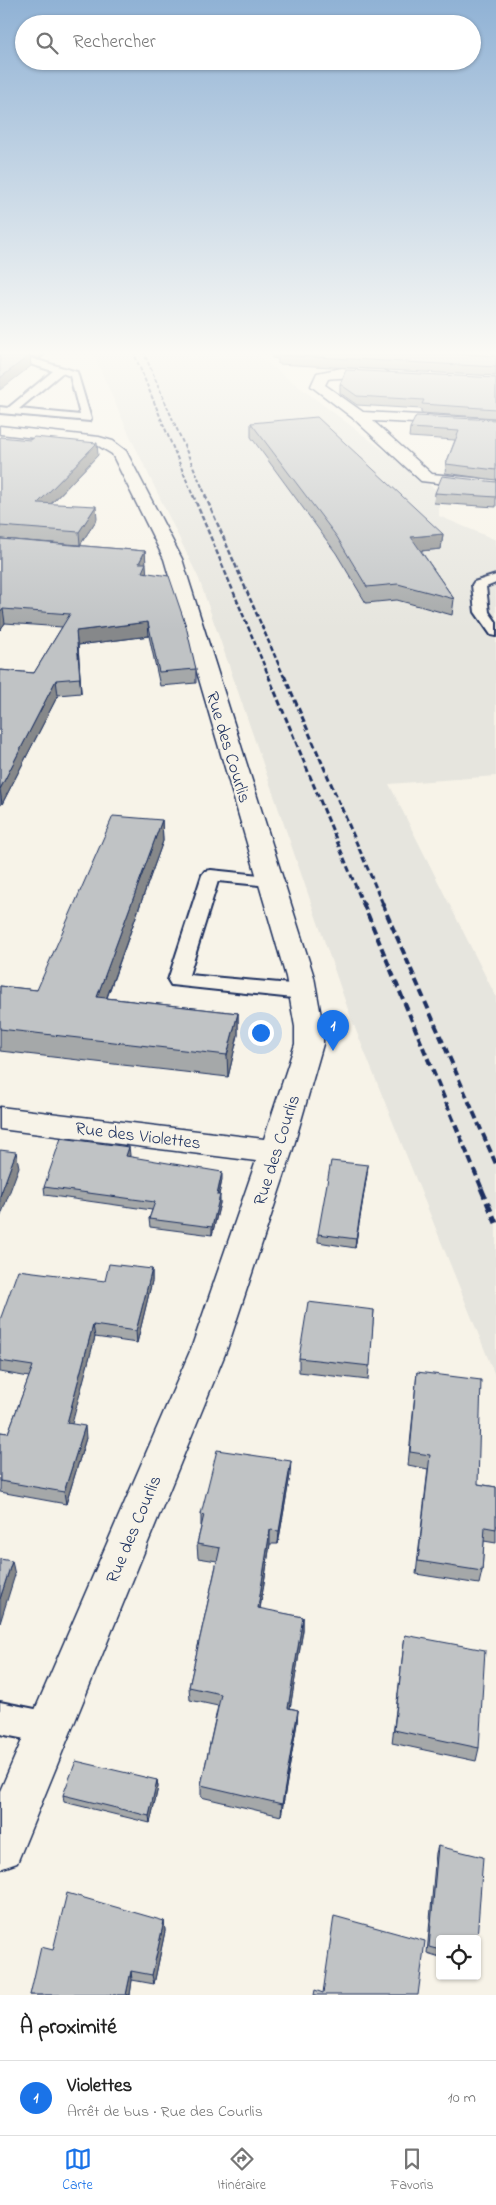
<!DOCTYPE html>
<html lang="fr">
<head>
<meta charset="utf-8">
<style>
  body { margin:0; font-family:"Indie Flower",sans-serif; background:#f6f6f6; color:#222 }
  .controls { position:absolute; right:15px; bottom:15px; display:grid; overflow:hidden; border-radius:5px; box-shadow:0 1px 4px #0004 }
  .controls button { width:45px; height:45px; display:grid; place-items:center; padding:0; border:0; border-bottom:1px solid #e0e0e0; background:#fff; color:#222; font:25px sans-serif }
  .you { position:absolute; left:260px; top:1032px; width:18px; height:18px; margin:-12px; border:4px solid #fff; border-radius:50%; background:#1a73e8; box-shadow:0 0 0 8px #1a73e833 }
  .badge { display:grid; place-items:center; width:32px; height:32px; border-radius:50%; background:#1a73e8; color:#fff; font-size:16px; font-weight:700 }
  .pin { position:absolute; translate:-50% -41px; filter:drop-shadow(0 1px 2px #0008) }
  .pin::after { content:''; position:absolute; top:26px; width:18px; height:15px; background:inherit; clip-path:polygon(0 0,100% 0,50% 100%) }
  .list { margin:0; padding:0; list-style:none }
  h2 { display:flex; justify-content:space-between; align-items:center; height:65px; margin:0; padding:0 20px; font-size:21px }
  h2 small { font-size:16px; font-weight:400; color:#767676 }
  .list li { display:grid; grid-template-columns:32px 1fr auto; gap:15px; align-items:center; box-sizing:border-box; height:75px; padding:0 20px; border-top:1px solid #e0e0e0 }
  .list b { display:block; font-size:19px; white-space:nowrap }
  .list p { margin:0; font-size:16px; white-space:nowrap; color:#767676 }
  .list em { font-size:16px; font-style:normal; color:#767676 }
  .icon { flex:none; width:28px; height:28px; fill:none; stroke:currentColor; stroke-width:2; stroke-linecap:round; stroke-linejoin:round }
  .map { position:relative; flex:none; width:496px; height:1995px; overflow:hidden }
  .search { position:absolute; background:#fff; box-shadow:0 1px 4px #0004; left:15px; right:15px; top:15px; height:55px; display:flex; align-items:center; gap:12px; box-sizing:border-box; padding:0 18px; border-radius:28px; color:#767676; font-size:19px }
  .sheet { height:140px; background:#fff }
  nav { display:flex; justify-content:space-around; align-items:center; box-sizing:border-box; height:70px; border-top:1px solid #e0e0e0; background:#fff; font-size:14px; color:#767676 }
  nav a { display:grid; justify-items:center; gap:2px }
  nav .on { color:#1a73e8 }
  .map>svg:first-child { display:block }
  .built { fill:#e6e5de }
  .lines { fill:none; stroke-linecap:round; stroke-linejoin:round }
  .service-casing { stroke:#1b2f5e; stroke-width:4 }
  .minor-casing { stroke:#1b2f5e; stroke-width:3 }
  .service { fill:#f7f3e8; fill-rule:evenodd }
  .minor { fill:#f7f3e8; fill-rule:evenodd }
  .rail-far4 { stroke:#1b2f5e; stroke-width:2; stroke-dasharray:4 2; stroke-linecap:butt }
  .rail-far3 { stroke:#1b2f5e; stroke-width:2.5; stroke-dasharray:5 2.5; stroke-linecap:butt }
  .rail-far2 { stroke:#1b2f5e; stroke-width:3; stroke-dasharray:6 3; stroke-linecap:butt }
  .rail-far1 { stroke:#1b2f5e; stroke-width:4; stroke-dasharray:8 4; stroke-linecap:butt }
  .rail { stroke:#1b2f5e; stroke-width:5; stroke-dasharray:10 5; stroke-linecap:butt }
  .wall { fill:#a5a8a9; stroke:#1b2f5e }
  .shaded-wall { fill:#86888a; stroke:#1b2f5e }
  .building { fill:#c0c3c5; stroke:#1b2f5e }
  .labels { text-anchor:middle; stroke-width:4; stroke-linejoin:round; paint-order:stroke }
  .street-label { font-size:18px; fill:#1b2f5e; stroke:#f7f3e8 }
</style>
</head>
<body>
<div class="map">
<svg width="496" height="1995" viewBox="0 0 496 1995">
  <rect width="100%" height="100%" fill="#f7f3e8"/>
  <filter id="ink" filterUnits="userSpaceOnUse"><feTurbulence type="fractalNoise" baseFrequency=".02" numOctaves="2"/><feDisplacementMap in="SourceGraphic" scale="10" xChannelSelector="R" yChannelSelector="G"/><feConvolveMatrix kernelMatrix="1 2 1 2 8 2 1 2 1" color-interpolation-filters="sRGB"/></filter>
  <g filter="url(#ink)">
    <path class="built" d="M92,351H185L189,357L257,355L439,492V516L496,540V776L389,784L496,997V1378L351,1018L199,579L129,434Z"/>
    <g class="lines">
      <g class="service-casing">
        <g id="service">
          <path d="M0,351H7L77,372L91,419L90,421L0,413V407L8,408L53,371L0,355ZM62,373L70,376L80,415L19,409Z"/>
          <path d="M496,575V583L486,587L489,612L496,622V636L491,635L475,612L472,585L474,582Z"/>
          <path d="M211,870L270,876L276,877L279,881L276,885L270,886L218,881L189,975L303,985L310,987L313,992L310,997L303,999L171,985L168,980L202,875L205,871Z"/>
          <path d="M0,1702L50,1712L61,1717L66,1728L61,1739L50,1744L0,1734Z"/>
        </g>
      </g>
      <g class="minor-casing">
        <g id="minor">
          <path d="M342,368L384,370L391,374C386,380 341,376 328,379L325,385L363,412L496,419V427L373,421L432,474L496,480V490L421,481L354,419L311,386L317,373Z"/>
          <path d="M0,426L99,437L113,441L126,451L182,559L314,977L323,1027V1044L292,1152L227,1349L17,1863L0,1869V1791L191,1349L256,1161L0,1129V1107L264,1139L295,1044V1027L286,977L164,559L112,454L97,445L0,434Z"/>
        </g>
      </g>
      <use href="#service" class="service"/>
      <use href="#minor" class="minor"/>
      <g class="rail-far4">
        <path d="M133,351L193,496"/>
        <path d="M143,351L206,496"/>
      </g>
      <g class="rail-far3">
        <path d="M193,495L269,677"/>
        <path d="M205,495L284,677"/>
      </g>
      <g class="rail-far2">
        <path d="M268,675L363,904"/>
        <path d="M284,675L383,904"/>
      </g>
      <g class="rail-far1">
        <path d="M363,903L482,1189"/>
        <path d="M382,903L496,1164"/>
      </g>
      <path class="rail" d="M481,1188L496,1223"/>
    </g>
    <g class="wall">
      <path d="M0,351H50L40,359L30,356L31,366Z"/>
      <path d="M272,351H415L496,356V376L278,364V359L272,358Z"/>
      <path d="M496,378V418L421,413V409L357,405L340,393V384Z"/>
      <path d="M496,420V480L445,473L446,464L455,440L409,437L410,428Z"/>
      <path d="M251,423L443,534L441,549L421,551L454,599L452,615L397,600L366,603L336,553L251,437Z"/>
      <path d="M0,437L98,455L51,504L97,519L80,545L0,539Z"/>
      <path d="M496,482V507L434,503L435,493Z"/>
      <path d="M0,539L145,551L146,573L196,669V683L160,686L149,636L78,645L81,693L58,695L2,804L0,805V670L34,673L62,627L5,623L0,630Z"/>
      <path d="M162,820L163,841L107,998L238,1013V1035L228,1077L0,1051V986L37,990Z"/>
      <path d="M130,1155L129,1157L222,1180L219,1195L220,1203L212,1235L150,1227L149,1219L152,1210L45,1195L44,1187Z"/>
      <path d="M367,1174L355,1248L318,1242V1234Z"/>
      <path d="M152,1269V1281L137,1343L95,1337L71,1424L86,1438L66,1504L0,1492V1432L8,1433L29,1377L0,1372V1320L105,1281Z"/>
      <path d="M374,1310L368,1380L299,1372V1358Z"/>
      <path d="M417,1372L478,1484L496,1487V1543L484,1541L482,1571L479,1584L416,1574L428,1469L408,1465Z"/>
      <path d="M290,1475L278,1544H270L260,1609L303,1617V1630L290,1708L298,1710L297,1723L281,1816L201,1797V1785L218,1706L190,1700L189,1687L217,1561L198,1558L197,1544L201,1527V1514Z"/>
      <path d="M405,1635L479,1748L476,1761L392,1743Z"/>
      <path d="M157,1780L158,1787L150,1823L64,1802L63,1795Z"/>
      <path d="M438,1846L440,1939V1957L427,1953L436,1853Z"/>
      <path d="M164,1921L165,1931L154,1984L132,1980L130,1995H30L53,1950Z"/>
    </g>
    <g class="shaded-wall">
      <path d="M39,351H50L40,359Z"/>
      <path d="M30,355L31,366L0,390V378Z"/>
      <path d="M97,443L98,455L39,516L38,503Z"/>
      <path d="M96,506L97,519L80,545L79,532Z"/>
      <path d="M443,534L441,549L409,552L411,537Z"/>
      <path d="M145,551L147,577L143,586L139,563Z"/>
      <path d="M3,609L5,623L0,630V613Z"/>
      <path d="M148,622L149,636L78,645L81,693L76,631Z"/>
      <path d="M56,680L58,695L2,804L0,789Z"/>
      <path d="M162,820L163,841L99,1019L97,997Z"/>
      <path d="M238,1013V1035L228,1077L227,1055Z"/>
      <path d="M129,1147L130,1155L126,1165V1156Z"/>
      <path d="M16,1152L19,1167L0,1218V1196Z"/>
      <path d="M368,1165L367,1174L355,1248L356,1239Z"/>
      <path d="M222,1172V1180L217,1203V1195Z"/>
      <path d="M220,1195V1203L212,1235V1227Z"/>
      <path d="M152,1269V1281L137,1343L136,1331Z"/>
      <path d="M93,1325L95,1337L69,1435L67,1423Z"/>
      <path d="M85,1426L86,1438L66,1504L64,1492Z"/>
      <path d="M291,1461L290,1475L278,1544L279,1531Z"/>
      <path d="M270,1530V1544L258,1621V1608Z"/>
      <path d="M12,1561L15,1575L0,1623V1599Z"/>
      <path d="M303,1617V1630L288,1721V1708Z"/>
      <path d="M298,1710L297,1723L281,1816L282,1804Z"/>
      <path d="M157,1780L158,1787L150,1823L149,1816Z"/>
      <path d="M164,1921L165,1931L154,1984L152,1975Z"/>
      <path d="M131,1971L132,1980L130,1995H126Z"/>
    </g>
    <g class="building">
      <path d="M0,351H15L30,355L0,378Z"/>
      <path d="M280,351H415L496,356V367L278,355Z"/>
      <path d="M346,370L496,378V409L422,404L424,400L357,396L340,384Z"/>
      <path d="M416,416L496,420V470L446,464L459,431L410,428Z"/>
      <path d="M317,417L443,534L411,537L454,599L398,584L367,587L337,537L251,423Z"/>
      <path d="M0,437L30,440L34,437L97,443L38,503L96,506L79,532L0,526Z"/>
      <path d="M442,476L496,482V497L435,493Z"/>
      <path d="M0,539L145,551L139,563H146L142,572L169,576L186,626L196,669L159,672L148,622L76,631L80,678L56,680L0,789V670L34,673L70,614L3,609L0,613Z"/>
      <path d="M113,816L162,820L97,997L238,1013L227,1055L0,1029V986L37,990Z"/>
      <path d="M61,1138L129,1147L126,1156L222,1172L217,1195H220L212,1227L149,1219L155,1202L44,1187Z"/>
      <path d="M0,1150L16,1152L0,1196Z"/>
      <path d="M331,1161L368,1165L356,1239L318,1234Z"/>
      <path d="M109,1264L152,1269L136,1331L93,1325L67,1423L85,1426L64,1492L0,1481V1432L8,1433L33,1366L0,1361V1320L18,1270L105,1281Z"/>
      <path d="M308,1302L374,1310L370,1366L299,1358Z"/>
      <path d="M417,1372L481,1380L478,1484L496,1487V1529L485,1527L482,1571L418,1561L430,1455L410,1452Z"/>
      <path d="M217,1450L291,1461L279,1531L270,1530L258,1608L303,1617L288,1708L298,1710L282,1804L201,1785L221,1694L189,1687L220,1548L197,1544L204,1515L201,1514Z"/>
      <path d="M0,1559L12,1561L0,1599Z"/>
      <path d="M405,1635L485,1650L479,1748L394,1730Z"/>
      <path d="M76,1761L157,1780L149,1816L63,1795Z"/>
      <path d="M438,1846L483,1857L477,1939H440V1950L429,1947Z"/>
      <path d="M67,1893L164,1921L152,1975L131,1971L126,1995H30L41,1947L53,1950Z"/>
      <path d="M334,1916L425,1941L418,1995H314L315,1990L323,1993Z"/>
    </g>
  </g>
  <linearGradient id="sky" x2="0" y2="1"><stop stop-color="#90b2d5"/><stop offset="0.56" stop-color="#fbfaf5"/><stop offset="1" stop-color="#fbfaf5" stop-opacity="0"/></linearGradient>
  <rect width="496" height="630" fill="url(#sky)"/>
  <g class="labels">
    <g class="street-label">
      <text transform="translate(229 747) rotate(73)" y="6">Rue des Courlis</text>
      <text transform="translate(138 1135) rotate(7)" y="6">Rue des Violettes</text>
      <text transform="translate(276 1150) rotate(-72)" y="6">Rue des Courlis</text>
      <text transform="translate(133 1529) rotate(-67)" y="6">Rue des Courlis</text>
    </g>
  </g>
</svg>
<div class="controls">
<button><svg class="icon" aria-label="locate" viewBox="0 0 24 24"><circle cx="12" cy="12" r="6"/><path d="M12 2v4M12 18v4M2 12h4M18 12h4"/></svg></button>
</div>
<div class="you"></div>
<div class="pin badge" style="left:333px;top:1051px">1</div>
<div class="search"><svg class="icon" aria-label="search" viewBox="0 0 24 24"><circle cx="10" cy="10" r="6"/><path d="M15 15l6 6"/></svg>Rechercher</div>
</div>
<section class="sheet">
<h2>À proximité<small></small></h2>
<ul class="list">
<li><span class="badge">1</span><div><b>Violettes</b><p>Arrêt de bus · Rue des Courlis</p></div><em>10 m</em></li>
</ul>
</section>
<nav>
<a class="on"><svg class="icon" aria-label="map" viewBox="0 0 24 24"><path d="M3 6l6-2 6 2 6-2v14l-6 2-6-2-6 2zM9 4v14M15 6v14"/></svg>Carte</a>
<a><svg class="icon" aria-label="directions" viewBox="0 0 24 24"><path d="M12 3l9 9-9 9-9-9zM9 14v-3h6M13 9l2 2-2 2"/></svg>Itinéraire</a>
<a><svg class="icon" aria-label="saved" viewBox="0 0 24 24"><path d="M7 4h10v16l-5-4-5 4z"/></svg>Favoris</a>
</nav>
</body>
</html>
